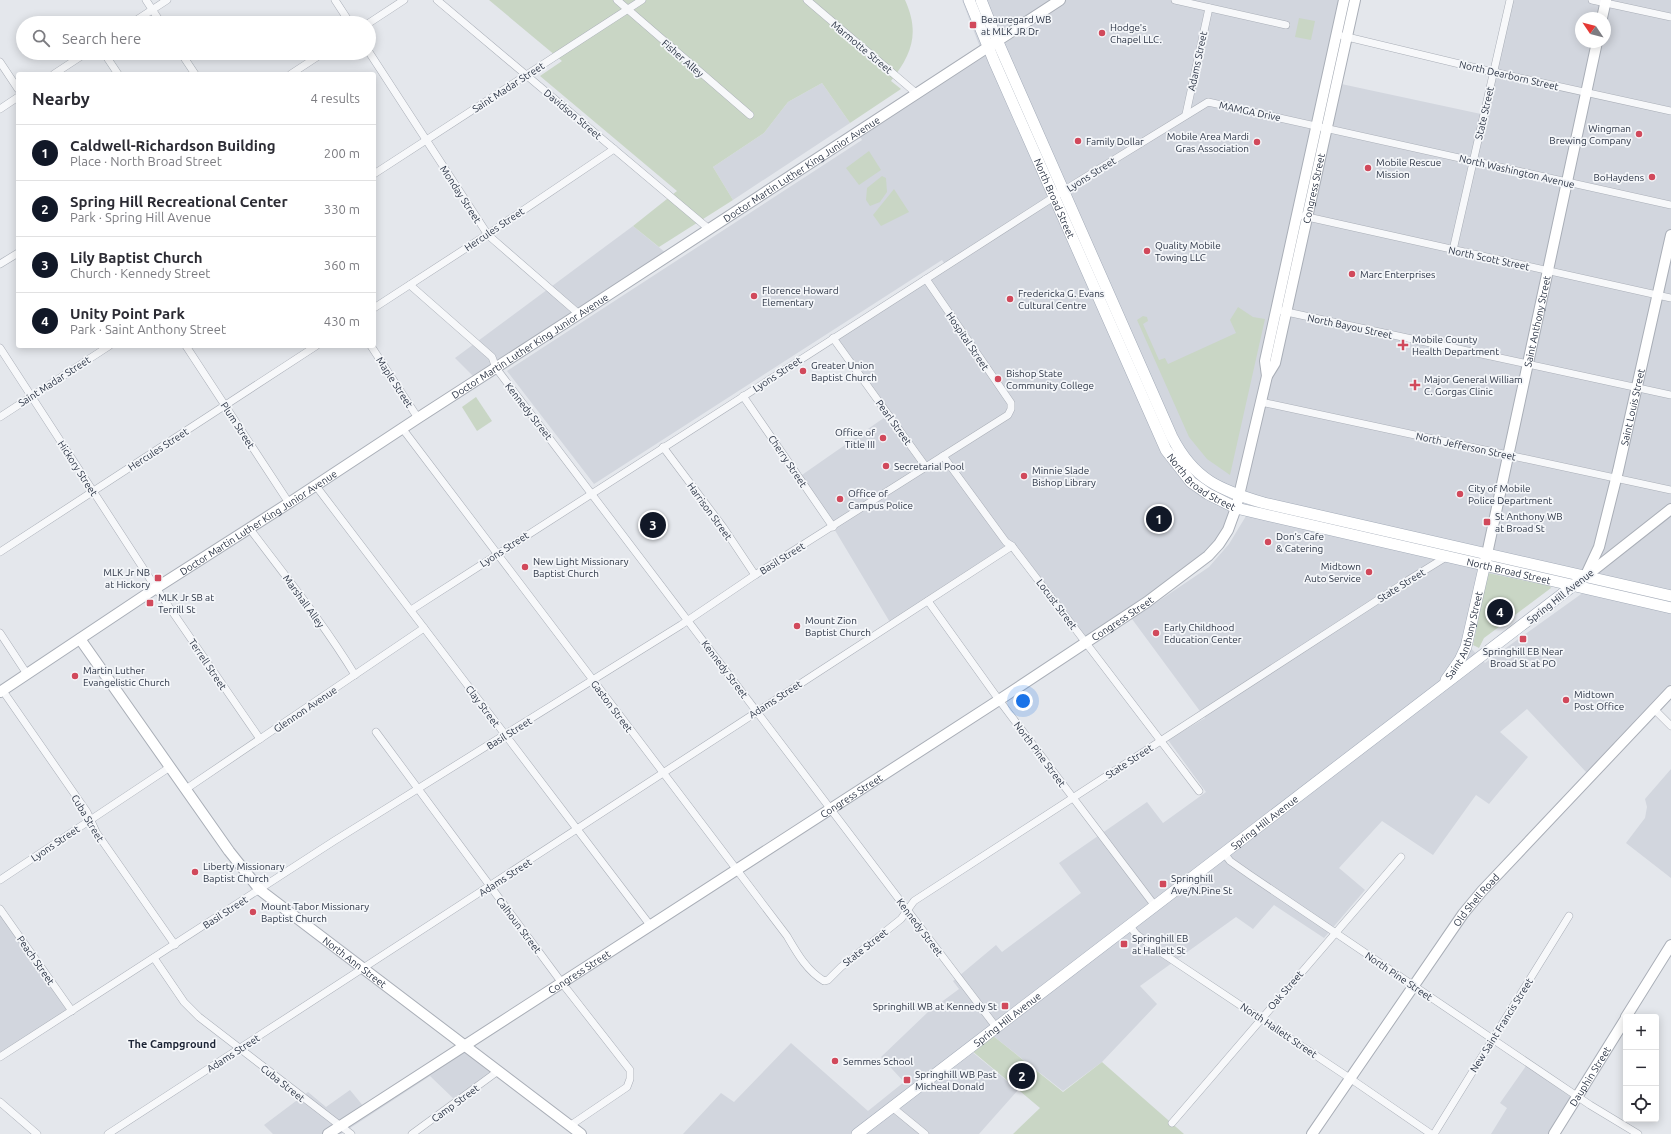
<!DOCTYPE html>
<html lang="en">
<head>
<meta charset="utf-8">
<style>
  body { margin:0; font-family:Ubuntu,sans-serif; background:#f7f7f7; color:#2b2b33 }
  .controls { position:absolute; right:12px; bottom:12px; display:grid; overflow:hidden; border-radius:4px; box-shadow:0 2px 10px #0003 }
  .controls button { width:36px; height:36px; display:grid; place-items:center; padding:0; border:0; border-bottom:1px solid #e1e1e2; background:#fff; color:#2b2b33; font:20px sans-serif }
  .compass { position:absolute; left:1575px; top:12px; width:36px; height:36px; border-radius:50%; background:#fff; box-shadow:0 2px 10px #0003; rotate:305deg }
  .you { position:absolute; left:1023px; top:701px; width:14px; height:14px; margin:-10px; border:3px solid #fff; border-radius:50%; background:#1a73e8; box-shadow:0 0 0 6px #1a73e833 }
  .badge { display:grid; place-items:center; width:26px; height:26px; border-radius:50%; background:#111827; color:#fff; font-size:13px; font-weight:700 }
  .pin { position:absolute; translate:-50% -50%; border:2px solid #fff; box-shadow:0 1px 4px #0006 }
  .list { margin:0; padding:0; list-style:none }
  h2 { display:flex; justify-content:space-between; align-items:center; height:52px; margin:0; padding:0 16px; font-size:17px }
  h2 small { font-size:13px; font-weight:400; color:#7c7c81 }
  .list li { display:grid; grid-template-columns:26px 1fr auto; gap:12px; align-items:center; box-sizing:border-box; height:56px; padding:0 16px; border-top:1px solid #e1e1e2 }
  .list b { display:block; font-size:15px; white-space:nowrap }
  .list p { margin:0; font-size:13px; white-space:nowrap; color:#7c7c81 }
  .list em { font-size:13px; font-style:normal; color:#7c7c81 }
  .icon { flex:none; width:22px; height:22px; fill:none; stroke:currentColor; stroke-width:2; stroke-linecap:round; stroke-linejoin:round }
  .map { position:relative; flex:none; width:1671px; height:1134px; overflow:hidden }
  .search { position:absolute; background:#fff; box-shadow:0 2px 10px #0003; left:16px; top:16px; width:360px; height:44px; display:flex; align-items:center; gap:10px; box-sizing:border-box; padding:0 14px; border-radius:22px; color:#7c7c81; font-size:15px }
  .panel { position:absolute; background:#fff; box-shadow:0 2px 10px #0003; left:16px; top:72px; width:360px; height:276px; border-radius:4px }
  .map>svg:first-child { display:block }
  .built { fill:#d2d6de; fill-rule:evenodd }
  .green { fill:#c9d6c5 }
  .lines { fill:none; stroke-linecap:round; stroke-linejoin:round }
  .street-casing { stroke:#a9aeb7; stroke-width:8 }
  .secondary-casing { stroke:#a9aeb7; stroke-width:12 }
  .primary-casing { stroke:#a3abb8; stroke-width:12 }
  .street { stroke:#f7f8fa; stroke-width:7 }
  .secondary { stroke:#fff; stroke-width:10 }
  .primary { stroke:#fff; stroke-width:11 }
  .poi-dot { fill:#d1495b; stroke:#f4f6f9; stroke-width:1.5 }
  .labels { text-anchor:middle; stroke-width:3.5; stroke-linejoin:round; paint-order:stroke }
  .poi-label { font-size:10px; fill:#2b3445; stroke:#f4f6f9; text-anchor:start }
  .street-label { font-size:10px; fill:#2b3445; stroke:#f4f6f9 }
  .neighbourhood-label { font-size:11px; font-weight:bold; fill:#1d2536; stroke:#f4f6f9 }
</style>
</head>
<body>
<div class="map">
<svg width="1671" height="1134" viewBox="0 0 1671 1134">
  <rect width="100%" height="100%" fill="#e4e7ec"/>
  <g class="built">
    <path d="M962,0H1351L1332,82L1481,114L1507,0H1671V684L1587,773L1527,709L1500,732L1528,757L1489,804L1476,795L1433,855L1382,821L1339,868L1365,890L1324,938L1274,905L1253,929L1236,917L1140,986L1157,1004L1102,1062L1063,1091L992,1035L971,1051L1018,1090L979,1134H683L721,1093L734,1102L791,1043L868,1111L904,1082L881,1057L928,1012L959,989L953,981L996,945L1002,952L1081,893L1059,863L1147,802L1163,823L1206,792L1168,740L1205,718L1132,619L1209,567L1229,544L1246,516L1235,512L1219,544L1086,642L1012,546L891,624L833,527L799,477L888,415L833,338L946,266L942,260L594,484L507,371L862,140L857,132L981,50ZM1581,18H1605V42H1581ZM1488,573L1550,586L1584,592L1485,663L1464,641Z"/>
    <path d="M822,83L850,123L733,200L713,167L764,133L788,102Z"/>
    <path d="M633,226L666,253L475,378L455,358Z"/>
    <path d="M1671,769V878L1626,843L1645,818L1647,807L1645,799Z"/>
    <path d="M0,909L72,1011L0,1057Z"/>
    <path d="M459,1044L494,1071L454,1099L430,1076L341,1134H273L264,1125L308,1092L326,1107L350,1090L364,1107Z"/>
    <path d="M1526,1066L1572,1097L1548,1134H1491L1507,1108L1500,1103Z"/>
  </g>
  <g class="green">
    <path d="M489,0H905C920,33 912,54 891,81L901,89L850,123L822,83L788,102L764,133L713,167L733,200L659,247L633,226L677,191L540,76L562,61Z"/>
    <path d="M1299,18L1315,21L1311,40L1295,37Z"/>
    <path d="M869,151L881,170L859,185L846,168Z"/>
    <path d="M882,176L886,178L887,192L880,202L870,206L866,200L867,188Z"/>
    <path d="M894,189L909,212L881,226L873,215Z"/>
    <path d="M1238,307L1253,317L1265,319L1230,475L1207,459L1189,437L1137,320L1143,316L1147,317L1148,321L1143,324L1159,360L1165,358L1168,364L1236,333L1230,320Z"/>
    <path d="M476,397L492,421L477,431L462,407Z"/>
    <path d="M1488,573L1550,586L1551,588L1484,638L1479,648L1473,645Z"/>
    <path d="M992,1035L1063,1092L1102,1062L1184,1134H1013L1040,1108L971,1050Z"/>
  </g>
  <g class="lines">
    <g class="street-casing">
      <g id="street">
        <path d="M146,0L161,23"/>
        <path d="M335,0L350,23"/>
        <path d="M437,0L709,229"/>
        <path d="M617,0L750,115"/>
        <path d="M807,0L916,93"/>
        <path d="M1175,0L1286,25"/>
        <path d="M1592,0L1671,17"/>
        <path d="M132,23L167,0"/>
        <path d="M369,23L404,0"/>
        <path d="M1343,36L1493,72L1671,111"/>
        <path d="M369,52L488,235L579,314"/>
        <path d="M104,53L118,74"/>
        <path d="M181,53L195,74"/>
        <path d="M0,62L18,89"/>
        <path d="M54,74L86,53"/>
        <path d="M291,74L323,53"/>
        <path d="M0,109L18,97"/>
        <path d="M1186,114L1209,8"/>
        <path d="M374,174L642,0"/>
        <path d="M1303,216L1671,298"/>
        <path d="M1453,250L1510,0"/>
        <path d="M0,264L18,253"/>
        <path d="M410,285L492,357L496,368L996,1027"/>
        <path d="M374,308L494,230L614,149"/>
        <path d="M1282,311L1671,395"/>
        <path d="M833,338L926,467"/>
        <path d="M186,346L289,503"/>
        <path d="M371,346L418,418"/>
        <path d="M0,348L156,588L260,739"/>
        <path d="M743,396L833,527"/>
        <path d="M1261,402L1671,490"/>
        <path d="M0,417L109,346"/>
        <path d="M402,428L787,936C797,953 807,971 824,981L828,980L841,967L901,919L914,901L1407,581L1446,557"/>
        <path d="M663,447L723,527L755,575"/>
        <path d="M943,456L1006,542L1012,546L1199,791"/>
        <path d="M316,486L650,925"/>
        <path d="M250,529C286,577 324,624 355,675"/>
        <path d="M0,552L316,346"/>
        <path d="M928,601L999,700L1155,906"/>
        <path d="M411,610L1063,191L1208,102L1671,205"/>
        <path d="M0,633L27,674"/>
        <path d="M3,691L87,812L96,832L175,945"/>
        <path d="M1654,709L1671,726"/>
        <path d="M376,732L562,983L630,1070V1079L627,1087L571,1125"/>
        <path d="M186,789L424,628"/>
        <path d="M1224,853L1230,861L1250,875L1590,1105L1638,1134"/>
        <path d="M0,880L170,767"/>
        <path d="M0,909L72,1011"/>
        <path d="M1129,925L1136,934L1156,949L1351,1079L1431,1134"/>
        <path d="M154,958L184,1002L199,1017L351,1134"/>
        <path d="M0,1057L334,841L681,625L755,575L1008,415L1011,409V403L926,279"/>
        <path d="M0,1102L37,1134"/>
        <path d="M892,1107L925,1134"/>
        <path d="M1172,1123L1401,857"/>
        <path d="M108,1134L1012,546"/>
        <path d="M412,1134L498,1071"/>
        <path d="M1434,1134L1569,916"/>
      </g>
    </g>
    <g class="secondary-casing">
      <g id="secondary">
        <path d="M1602,18L1606,0"/>
        <path d="M1267,376L1265,361L1344,0"/>
        <path id="s1" d="M1487,554L1597,42"/>
        <path d="M1586,576L1671,509"/>
        <path id="s2" d="M1585,577L1599,547L1618,471L1671,235"/>
        <path id="s3" d="M80,639L229,851L260,890L581,1134"/>
        <path id="s4" d="M0,692L156,588L289,503L418,418L579,314L1060,0"/>
        <path d="M1626,1017L1671,945"/>
        <path id="s5" d="M328,1134L999,700L1147,602L1208,556L1219,544L1228,530L1236,508L1267,376L1275,363L1355,0"/>
        <path id="s6" d="M1312,1134L1463,914L1482,891L1671,691"/>
        <path id="s7" d="M1554,1134L1626,1018"/>
      </g>
    </g>
    <g class="primary-casing">
      <g id="primary">
        <path id="s8" d="M969,0L994,61L1166,450L1191,482L1208,494L1236,508L1671,608"/>
        <path d="M981,0L997,40L1172,437C1194,480 1220,490 1264,503L1671,596"/>
        <path id="s9" d="M1446,680L1460,660L1466,647L1486,559"/>
        <path id="s10" d="M857,1134L1578,582"/>
      </g>
    </g>
    <use href="#street" class="street"/>
    <use href="#secondary" class="secondary"/>
    <use href="#primary" class="primary"/>
  </g>
  <g class="poi-dot">
    <rect x="969" y="21" width="8" height="8" rx="2"/>
    <circle cx="1102" cy="33" r="4"/>
    <circle cx="1639" cy="134" r="4"/>
    <circle cx="1078" cy="141" r="4"/>
    <circle cx="1257" cy="142" r="4"/>
    <circle cx="1368" cy="168" r="4"/>
    <circle cx="1652" cy="177" r="4"/>
    <circle cx="1147" cy="251" r="4"/>
    <circle cx="1352" cy="274" r="4"/>
    <circle cx="754" cy="296" r="4"/>
    <circle cx="1010" cy="299" r="4"/>
    <path d="M1401 339h4v4h4v4h-4v4h-4v-4h-4v-4h4z"/>
    <circle cx="803" cy="371" r="4"/>
    <circle cx="998" cy="379" r="4"/>
    <path d="M1413 379h4v4h4v4h-4v4h-4v-4h-4v-4h4z"/>
    <circle cx="883" cy="438" r="4"/>
    <circle cx="886" cy="466" r="4"/>
    <circle cx="1024" cy="476" r="4"/>
    <circle cx="1460" cy="494" r="4"/>
    <circle cx="840" cy="499" r="4"/>
    <rect x="1483" y="518" width="8" height="8" rx="2"/>
    <circle cx="1268" cy="542" r="4"/>
    <circle cx="525" cy="567" r="4"/>
    <circle cx="1369" cy="572" r="4"/>
    <rect x="154" y="574" width="8" height="8" rx="2"/>
    <rect x="146" y="599" width="8" height="8" rx="2"/>
    <circle cx="797" cy="626" r="4"/>
    <circle cx="1156" cy="633" r="4"/>
    <rect x="1519" y="635" width="8" height="8" rx="2"/>
    <circle cx="75" cy="676" r="4"/>
    <circle cx="1566" cy="700" r="4"/>
    <circle cx="195" cy="872" r="4"/>
    <rect x="1159" y="880" width="8" height="8" rx="2"/>
    <circle cx="253" cy="912" r="4"/>
    <rect x="1120" y="940" width="8" height="8" rx="2"/>
    <rect x="1001" y="1002" width="8" height="8" rx="2"/>
    <circle cx="835" cy="1061" r="4"/>
    <rect x="903" y="1076" width="8" height="8" rx="2"/>
  </g>
  <g class="labels">
    <g class="poi-label">
      <text x="981" y="23">Beauregard WB<tspan x="981" dy="12">at MLK JR Dr</tspan></text>
      <text x="1110" y="31">Hodge's<tspan x="1110" dy="12">Chapel LLC.</tspan></text>
      <text x="1631" y="132" text-anchor="end">Wingman<tspan x="1631" dy="12">Brewing Company</tspan></text>
      <text x="1249" y="140" text-anchor="end">Mobile Area Mardi<tspan x="1249" dy="12">Gras Association</tspan></text>
      <text x="1086" y="145">Family Dollar</text>
      <text x="1376" y="166">Mobile Rescue<tspan x="1376" dy="12">Mission</tspan></text>
      <text x="1644" y="181" text-anchor="end">BoHaydens</text>
      <text x="1155" y="249">Quality Mobile<tspan x="1155" dy="12">Towing LLC</tspan></text>
      <text x="1360" y="278">Marc Enterprises</text>
      <text x="762" y="294">Florence Howard<tspan x="762" dy="12">Elementary</tspan></text>
      <text x="1018" y="297">Fredericka G. Evans<tspan x="1018" dy="12">Cultural Centre</tspan></text>
      <text x="1412" y="343">Mobile County<tspan x="1412" dy="12">Health Department</tspan></text>
      <text x="811" y="369">Greater Union<tspan x="811" dy="12">Baptist Church</tspan></text>
      <text x="1006" y="377">Bishop State<tspan x="1006" dy="12">Community College</tspan></text>
      <text x="1424" y="383">Major General William<tspan x="1424" dy="12">C. Gorgas Clinic</tspan></text>
      <text x="875" y="436" text-anchor="end">Office of<tspan x="875" dy="12">Title III</tspan></text>
      <text x="894" y="470">Secretarial Pool</text>
      <text x="1032" y="474">Minnie Slade<tspan x="1032" dy="12">Bishop Library</tspan></text>
      <text x="1468" y="492">City of Mobile<tspan x="1468" dy="12">Police Department</tspan></text>
      <text x="848" y="497">Office of<tspan x="848" dy="12">Campus Police</tspan></text>
      <text x="1495" y="520">St Anthony WB<tspan x="1495" dy="12">at Broad St</tspan></text>
      <text x="1276" y="540">Don's Cafe<tspan x="1276" dy="12">&amp; Catering</tspan></text>
      <text x="533" y="565">New Light Missionary<tspan x="533" dy="12">Baptist Church</tspan></text>
      <text x="1361" y="570" text-anchor="end">Midtown<tspan x="1361" dy="12">Auto Service</tspan></text>
      <text x="150" y="576" text-anchor="end">MLK Jr NB<tspan x="150" dy="12">at Hickory</tspan></text>
      <text x="158" y="601">MLK Jr SB at<tspan x="158" dy="12">Terrill St</tspan></text>
      <text x="805" y="624">Mount Zion<tspan x="805" dy="12">Baptist Church</tspan></text>
      <text x="1164" y="631">Early Childhood<tspan x="1164" dy="12">Education Center</tspan></text>
      <text x="1523" y="655" text-anchor="middle">Springhill EB Near<tspan x="1523" dy="12">Broad St at PO</tspan></text>
      <text x="83" y="674">Martin Luther<tspan x="83" dy="12">Evangelistic Church</tspan></text>
      <text x="1574" y="698">Midtown<tspan x="1574" dy="12">Post Office</tspan></text>
      <text x="203" y="870">Liberty Missionary<tspan x="203" dy="12">Baptist Church</tspan></text>
      <text x="1171" y="882">Springhill<tspan x="1171" dy="12">Ave/N.Pine St</tspan></text>
      <text x="261" y="910">Mount Tabor Missionary<tspan x="261" dy="12">Baptist Church</tspan></text>
      <text x="1132" y="942">Springhill EB<tspan x="1132" dy="12">at Hallett St</tspan></text>
      <text x="997" y="1010" text-anchor="end">Springhill WB at Kennedy St</text>
      <text x="843" y="1065">Semmes School</text>
      <text x="915" y="1078">Springhill WB Past<tspan x="915" dy="12">Micheal Donald</tspan></text>
    </g>
    <g class="street-label">
      <text transform="translate(862 47) rotate(40)" y="4">Marmotte Street</text>
      <text transform="translate(683 58) rotate(41)" y="4">Fisher Alley</text>
      <text transform="translate(1197 61) rotate(-78)" y="4">Adams Street</text>
      <text transform="translate(1509 75) rotate(13)" y="4">North Dearborn Street</text>
      <text transform="translate(508 87) rotate(-33)" y="4">Saint Madar Street</text>
      <text transform="translate(1250 111) rotate(12)" y="4">MAMGA Drive</text>
      <text transform="translate(1484 113) rotate(-77)" y="4">State Street</text>
      <text transform="translate(573 114) rotate(40)" y="4">Davidson Street</text>
      <text dy="4" stroke="none"><textPath href="#s4" startOffset="957">Doctor Martin Luther King Junior Avenue</textPath></text>
      <text transform="translate(1517 171) rotate(13)" y="4">North Washington Avenue</text>
      <text transform="translate(1091 174) rotate(-32)" y="4">Lyons Street</text>
      <text dy="4" stroke="none"><textPath href="#s5" startOffset="1439">Congress Street</textPath></text>
      <text transform="translate(461 194) rotate(57)" y="4">Monday Street</text>
      <text dy="4" stroke="none"><textPath href="#s8" startOffset="216">North Broad Street</textPath></text>
      <text transform="translate(494 229) rotate(-34)" y="4">Hercules Street</text>
      <text transform="translate(1489 258) rotate(12)" y="4">North Scott Street</text>
      <text dy="4" stroke="none"><textPath href="#s1" startOffset="238">Saint Anthony Street</textPath></text>
      <text transform="translate(1350 326) rotate(12)" y="4">North Bayou Street</text>
      <text transform="translate(968 341) rotate(56)" y="4">Hospital Street</text>
      <text dy="4" stroke="none"><textPath href="#s4" startOffset="633">Doctor Martin Luther King Junior Avenue</textPath></text>
      <text transform="translate(777 374) rotate(-33)" y="4">Lyons Street</text>
      <text transform="translate(54 381) rotate(-33)" y="4">Saint Madar Street</text>
      <text transform="translate(395 382) rotate(57)" y="4">Maple Street</text>
      <text dy="4" stroke="none"><textPath href="#s2" startOffset="177">Saint Louis Street</textPath></text>
      <text transform="translate(529 411) rotate(52)" y="4">Kennedy Street</text>
      <text transform="translate(894 422) rotate(54)" y="4">Pearl Street</text>
      <text transform="translate(238 425) rotate(57)" y="4">Plum Street</text>
      <text transform="translate(1466 446) rotate(12)" y="4">North Jefferson Street</text>
      <text transform="translate(158 449) rotate(-33)" y="4">Hercules Street</text>
      <text transform="translate(788 461) rotate(56)" y="4">Cherry Street</text>
      <text transform="translate(78 468) rotate(57)" y="4">Hickory Street</text>
      <text dy="4" stroke="none"><textPath href="#s8" startOffset="540">North Broad Street</textPath></text>
      <text transform="translate(710 511) rotate(54)" y="4">Harrison Street</text>
      <text dy="4" stroke="none"><textPath href="#s4" startOffset="309">Doctor Martin Luther King Junior Avenue</textPath></text>
      <text transform="translate(504 549) rotate(-33)" y="4">Lyons Street</text>
      <text transform="translate(782 558) rotate(-32)" y="4">Basil Street</text>
      <text dy="4" stroke="none"><textPath href="#s8" startOffset="864">North Broad Street</textPath></text>
      <text transform="translate(1401 585) rotate(-32)" y="4">State Street</text>
      <text transform="translate(1560 596) rotate(-38)" y="4">Spring Hill Avenue</text>
      <text transform="translate(304 601) rotate(54)" y="4">Marshall Alley</text>
      <text transform="translate(1057 604) rotate(53)" y="4">Locust Street</text>
      <text dy="4" stroke="none"><textPath href="#s5" startOffset="947">Congress Street</textPath></text>
      <text dy="4" stroke="none"><textPath href="#s9" startOffset="49">Saint Anthony Street</textPath></text>
      <text transform="translate(208 664) rotate(56)" y="4">Terrell Street</text>
      <text transform="translate(725 669) rotate(53)" y="4">Kennedy Street</text>
      <text transform="translate(775 699) rotate(-33)" y="4">Adams Street</text>
      <text transform="translate(483 706) rotate(53)" y="4">Clay Street</text>
      <text transform="translate(612 706) rotate(53)" y="4">Gaston Street</text>
      <text transform="translate(305 709) rotate(-34)" y="4">Glennon Avenue</text>
      <text transform="translate(509 733) rotate(-32)" y="4">Basil Street</text>
      <text transform="translate(1040 754) rotate(53)" y="4">North Pine Street</text>
      <text transform="translate(1129 761) rotate(-33)" y="4">State Street</text>
      <text dy="4" stroke="none"><textPath href="#s5" startOffset="623">Congress Street</textPath></text>
      <text transform="translate(88 818) rotate(59)" y="4">Cuba Street</text>
      <text dy="4" stroke="none"><textPath href="#s10" startOffset="513">Spring Hill Avenue</textPath></text>
      <text transform="translate(55 843) rotate(-34)" y="4">Lyons Street</text>
      <text transform="translate(505 877) rotate(-33)" y="4">Adams Street</text>
      <text dy="4" stroke="none"><textPath href="#s6" startOffset="286">Old Shell Road</textPath></text>
      <text transform="translate(225 912) rotate(-33)" y="4">Basil Street</text>
      <text transform="translate(519 925) rotate(53)" y="4">Calhoun Street</text>
      <text transform="translate(920 927) rotate(53)" y="4">Kennedy Street</text>
      <text transform="translate(865 947) rotate(-38)" y="4">State Street</text>
      <text transform="translate(36 960) rotate(55)" y="4">Peach Street</text>
      <text dy="4" stroke="none"><textPath href="#s3" startOffset="428">North Ann Street</textPath></text>
      <text dy="4" stroke="none"><textPath href="#s5" startOffset="299">Congress Street</textPath></text>
      <text transform="translate(1399 976) rotate(34)" y="4">North Pine Street</text>
      <text transform="translate(1285 990) rotate(-49)" y="4">Oak Street</text>
      <text dy="4" stroke="none"><textPath href="#s10" startOffset="189">Spring Hill Avenue</textPath></text>
      <text transform="translate(1501 1025) rotate(-58)" y="4">New Saint Francis Street</text>
      <text transform="translate(1279 1030) rotate(34)" y="4">North Hallett Street</text>
      <text transform="translate(233 1053) rotate(-33)" y="4">Adams Street</text>
      <text dy="4" stroke="none"><textPath href="#s7" startOffset="68">Dauphin Street</textPath></text>
      <text transform="translate(283 1083) rotate(38)" y="4">Cuba Street</text>
      <text transform="translate(455 1103) rotate(-36)" y="4">Camp Street</text>
    </g>
    <g class="neighbourhood-label">
      <text x="172" y="1048">The Campground</text>
    </g>
  </g>
</svg>
<div class="controls">
<button>+</button>
<button>−</button>
<button><svg class="icon" aria-label="locate" viewBox="0 0 24 24"><circle cx="12" cy="12" r="6"/><path d="M12 2v4M12 18v4M2 12h4M18 12h4"/></svg></button>
</div>
<svg class="compass" viewBox="-18 -18 36 36"><path d="M0-13l5 13h-10z" fill="#e53935"/><path d="M0 13l5-13h-10z" fill="#7c7c81"/></svg>
<div class="you"></div>
<div class="pin badge" style="left:1159px;top:519px">1</div>
<div class="pin badge" style="left:1022px;top:1076px">2</div>
<div class="pin badge" style="left:653px;top:525px">3</div>
<div class="pin badge" style="left:1500px;top:612px">4</div>
<div class="search"><svg class="icon" aria-label="search" viewBox="0 0 24 24"><circle cx="10" cy="10" r="6"/><path d="M15 15l6 6"/></svg>Search here</div>
<section class="panel">
<h2>Nearby<small>4 results</small></h2>
<ul class="list">
<li><span class="badge">1</span><div><b>Caldwell-Richardson Building</b><p>Place · North Broad Street</p></div><em>200 m</em></li>
<li><span class="badge">2</span><div><b>Spring Hill Recreational Center</b><p>Park · Spring Hill Avenue</p></div><em>330 m</em></li>
<li><span class="badge">3</span><div><b>Lily Baptist Church</b><p>Church · Kennedy Street</p></div><em>360 m</em></li>
<li><span class="badge">4</span><div><b>Unity Point Park</b><p>Park · Saint Anthony Street</p></div><em>430 m</em></li>
</ul>
</section>
</div>
</body>
</html>
